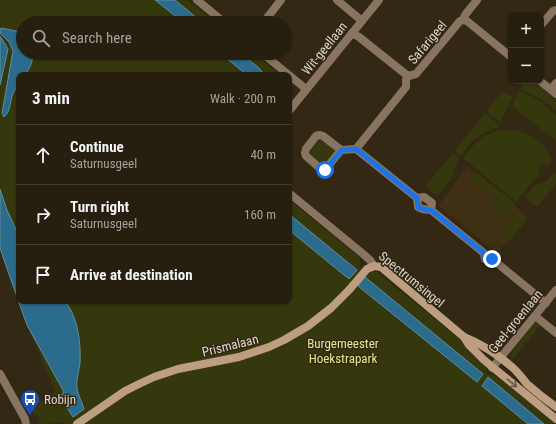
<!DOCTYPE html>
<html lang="en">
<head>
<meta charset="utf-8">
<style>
  body { margin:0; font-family:"Roboto Condensed",sans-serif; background:#322b1c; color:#f1f3f6 }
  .controls { position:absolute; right:12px; top:12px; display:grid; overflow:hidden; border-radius:8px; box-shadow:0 1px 3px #0004 }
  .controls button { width:36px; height:36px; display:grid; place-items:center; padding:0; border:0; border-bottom:1px solid #423c2e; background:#261e0e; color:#f1f3f6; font:20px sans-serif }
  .stop { position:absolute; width:12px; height:12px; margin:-9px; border:3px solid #1a73e8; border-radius:50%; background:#fff }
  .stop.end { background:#1a73e8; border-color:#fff; box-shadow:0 1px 4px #0008 }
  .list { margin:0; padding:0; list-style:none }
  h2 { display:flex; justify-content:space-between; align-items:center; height:52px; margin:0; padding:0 16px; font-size:17px }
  h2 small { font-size:13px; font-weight:400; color:#a4a29e }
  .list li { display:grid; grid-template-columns:26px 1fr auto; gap:12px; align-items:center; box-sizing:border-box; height:60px; padding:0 16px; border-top:1px solid #423c2e }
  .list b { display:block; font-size:15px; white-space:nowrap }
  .list p { margin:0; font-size:13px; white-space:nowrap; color:#a4a29e }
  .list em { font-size:13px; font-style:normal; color:#a4a29e }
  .icon { flex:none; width:22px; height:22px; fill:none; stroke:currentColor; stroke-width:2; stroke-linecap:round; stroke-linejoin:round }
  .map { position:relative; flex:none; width:556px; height:424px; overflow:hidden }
  .search { position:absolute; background:#261e0e; box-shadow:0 1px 3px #0004; left:16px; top:16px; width:276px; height:44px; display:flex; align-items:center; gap:10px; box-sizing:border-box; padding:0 14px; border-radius:22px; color:#a4a29e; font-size:15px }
  .panel { position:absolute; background:#261e0e; box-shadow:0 1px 3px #0004; left:16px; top:72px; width:276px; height:232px; border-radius:8px }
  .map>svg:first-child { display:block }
  .built { fill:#3e2f15 }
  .green { fill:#35380c }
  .water { fill:#2b6c8c; stroke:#618c9f }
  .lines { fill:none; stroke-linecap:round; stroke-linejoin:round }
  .street { stroke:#887461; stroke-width:8 }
  .secondary { stroke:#be9e80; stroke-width:8 }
  .oneway { stroke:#6b573f }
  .route { stroke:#1a73e8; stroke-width:5 }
  .labels { text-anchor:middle; stroke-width:3; stroke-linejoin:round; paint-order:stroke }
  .street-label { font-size:13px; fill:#ded7cb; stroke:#332813 }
  .park-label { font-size:13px; fill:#e0e98f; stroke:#332813 }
  .poi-label { font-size:13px; fill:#ded7cb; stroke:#332813; text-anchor:start }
</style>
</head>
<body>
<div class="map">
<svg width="556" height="424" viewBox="0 0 556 424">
  <rect width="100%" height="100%" fill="#332813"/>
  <path class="built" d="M467,166L527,216L526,220L510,241L508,240L497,253L438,206Z"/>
  <g class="green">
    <path d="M0,0H188L216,23H23V53H253L280,75H19V301H289V200L359,257C361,261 360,264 359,268L367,275L372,271L377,272L462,341L474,357L488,368L485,371L490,375L492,372L556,424H66L64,422C56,423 49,424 40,424L38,420L39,419L37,415H34L29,408L55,392C36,345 14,297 0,248Z"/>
    <path d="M524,81H532L556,100V110L540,99L520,89Z"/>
    <path d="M519,91L537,99L556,115V141L512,106Z"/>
    <path d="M502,92L513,97L500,122L486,111Z"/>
    <path d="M485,113L499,125L497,128C480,133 471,141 461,156L454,151Z"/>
    <path d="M506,130C527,130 544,140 552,160L548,165L544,163L540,166L539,170L540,173L516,202L463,158C475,142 485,132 506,130Z"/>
    <path d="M320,139H322L334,149C335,156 328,165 320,164L309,155L310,152Z"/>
    <path d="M453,153L459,158L455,168L453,177L437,196L425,186Z"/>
    <path d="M553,172L556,175V184L537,207L525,197L535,184C544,184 550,180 553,172Z"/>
    <path d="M477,173L516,204L499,224C501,205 492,190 474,183V182L470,181L473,178L472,174L474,175Z"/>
    <path d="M517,212L526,220L510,241L503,235L506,232L502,229Z"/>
    <path d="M535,322L540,326L513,359L511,357L512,351Z"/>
  </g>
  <g class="water">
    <path d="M155,0H175L203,23H184Z"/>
    <path d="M1,28L21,32L23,34V53H33C33,62 30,68 25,75H19C19,87 15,87 12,96C10,104 10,112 4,117L2,113L13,51L9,42L0,33V30Z"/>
    <path d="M0,36L2,39L8,49L0,85Z"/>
    <path d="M220,53H240L259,68L265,75H247Z"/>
    <path d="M0,189L7,210L19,236V301H65C78,318 81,342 80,363C79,371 76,380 77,388C78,395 82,402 84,409L73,417L60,397L64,392L27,325L4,260L0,248Z"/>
    <path d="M289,214L357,270L349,279L289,230Z"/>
    <path d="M365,277L483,374L477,382L358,286Z"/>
    <path d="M488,377L544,424H528L482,386Z"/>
  </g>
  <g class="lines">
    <g class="street">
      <path d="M197,0L225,23"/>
      <path d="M337,0L362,21"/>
      <path d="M463,20L467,21L511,57"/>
      <path d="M263,23L281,0"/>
      <path d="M541,25L553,11L556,10"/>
      <path d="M352,33L359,37L408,76L406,80V87L356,149"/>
      <path d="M262,53L306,89"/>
      <path d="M408,76L416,74L460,21L463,20L465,15L477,0"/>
      <path d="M540,81L556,94"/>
      <path d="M551,89L556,83"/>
      <path d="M289,111L379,0"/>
      <path d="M341,150L325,170L323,171L306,156L305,153L306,149L316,136L320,135L323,136L341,150L356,149L417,198L418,207C423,210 426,210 431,210L484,253L485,259H492L546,303"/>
      <path d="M289,193L362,253L370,260L374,266"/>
      <path d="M417,198L424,197L432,203L431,210"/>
      <path d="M535,316L556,333"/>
      <path d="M492,368L556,290"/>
      <path d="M0,374L25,419L26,424"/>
    </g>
    <g class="secondary">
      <path d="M464,337L469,345L484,360L556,419"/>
      <path d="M77,424L125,391L139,384L154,377L178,369L239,357L269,347L284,340L308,326L331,308L349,290L367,269L374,266L381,267L464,337C482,344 498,355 512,367C518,372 522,378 527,384C536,392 546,400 556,407"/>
    </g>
  </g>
  <defs><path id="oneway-shaft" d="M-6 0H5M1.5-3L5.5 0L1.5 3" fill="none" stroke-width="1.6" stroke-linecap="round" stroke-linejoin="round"/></defs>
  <use class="oneway" href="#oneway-shaft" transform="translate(512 383) rotate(39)"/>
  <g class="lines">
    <path class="route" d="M325,170L342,150L356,149L417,198L418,207C423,210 426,210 431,210L484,253L485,259H492"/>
  </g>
  <defs>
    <g id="bus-pin" transform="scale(1)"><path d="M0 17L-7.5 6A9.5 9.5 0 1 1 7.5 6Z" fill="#1a4fb4" stroke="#332813"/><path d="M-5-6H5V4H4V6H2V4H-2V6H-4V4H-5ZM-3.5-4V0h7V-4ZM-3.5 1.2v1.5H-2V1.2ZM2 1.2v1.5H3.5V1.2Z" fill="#fff"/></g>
  </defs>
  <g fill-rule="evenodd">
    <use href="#bus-pin" x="30" y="399"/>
  </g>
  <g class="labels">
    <g class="street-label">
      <text transform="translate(427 42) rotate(-50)" y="5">Safarigeel</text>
      <text transform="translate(324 48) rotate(-51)" y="5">Wit-geellaan</text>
      <text transform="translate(412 279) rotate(39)" y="5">Spectrumsingel</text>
      <text transform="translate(515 321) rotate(-51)" y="5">Geel-groenlaan</text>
      <text transform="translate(230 345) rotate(-14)" y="5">Prismalaan</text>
    </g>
    <g class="park-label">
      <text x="343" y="348">Burgemeester<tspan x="343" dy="15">Hoekstrapark</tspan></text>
    </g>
    <g class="poi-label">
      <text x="44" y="404">Robijn</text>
    </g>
  </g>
</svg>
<div class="controls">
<button>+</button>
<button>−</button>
</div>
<div class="stop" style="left:325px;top:170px"></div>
<div class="stop end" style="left:492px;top:259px"></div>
<div class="search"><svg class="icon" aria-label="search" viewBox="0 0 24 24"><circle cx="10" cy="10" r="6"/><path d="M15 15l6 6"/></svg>Search here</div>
<section class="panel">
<h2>3 min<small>Walk · 200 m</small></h2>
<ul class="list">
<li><svg class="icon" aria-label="ahead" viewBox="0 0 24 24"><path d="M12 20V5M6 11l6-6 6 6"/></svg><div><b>Continue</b><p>Saturnusgeel</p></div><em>40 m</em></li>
<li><svg class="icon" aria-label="right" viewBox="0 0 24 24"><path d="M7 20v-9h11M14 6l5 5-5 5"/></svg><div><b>Turn right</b><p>Saturnusgeel</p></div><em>160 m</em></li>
<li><svg class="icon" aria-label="arrive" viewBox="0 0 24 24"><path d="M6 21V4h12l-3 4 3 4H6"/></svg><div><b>Arrive at destination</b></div></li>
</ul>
</section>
</div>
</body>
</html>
